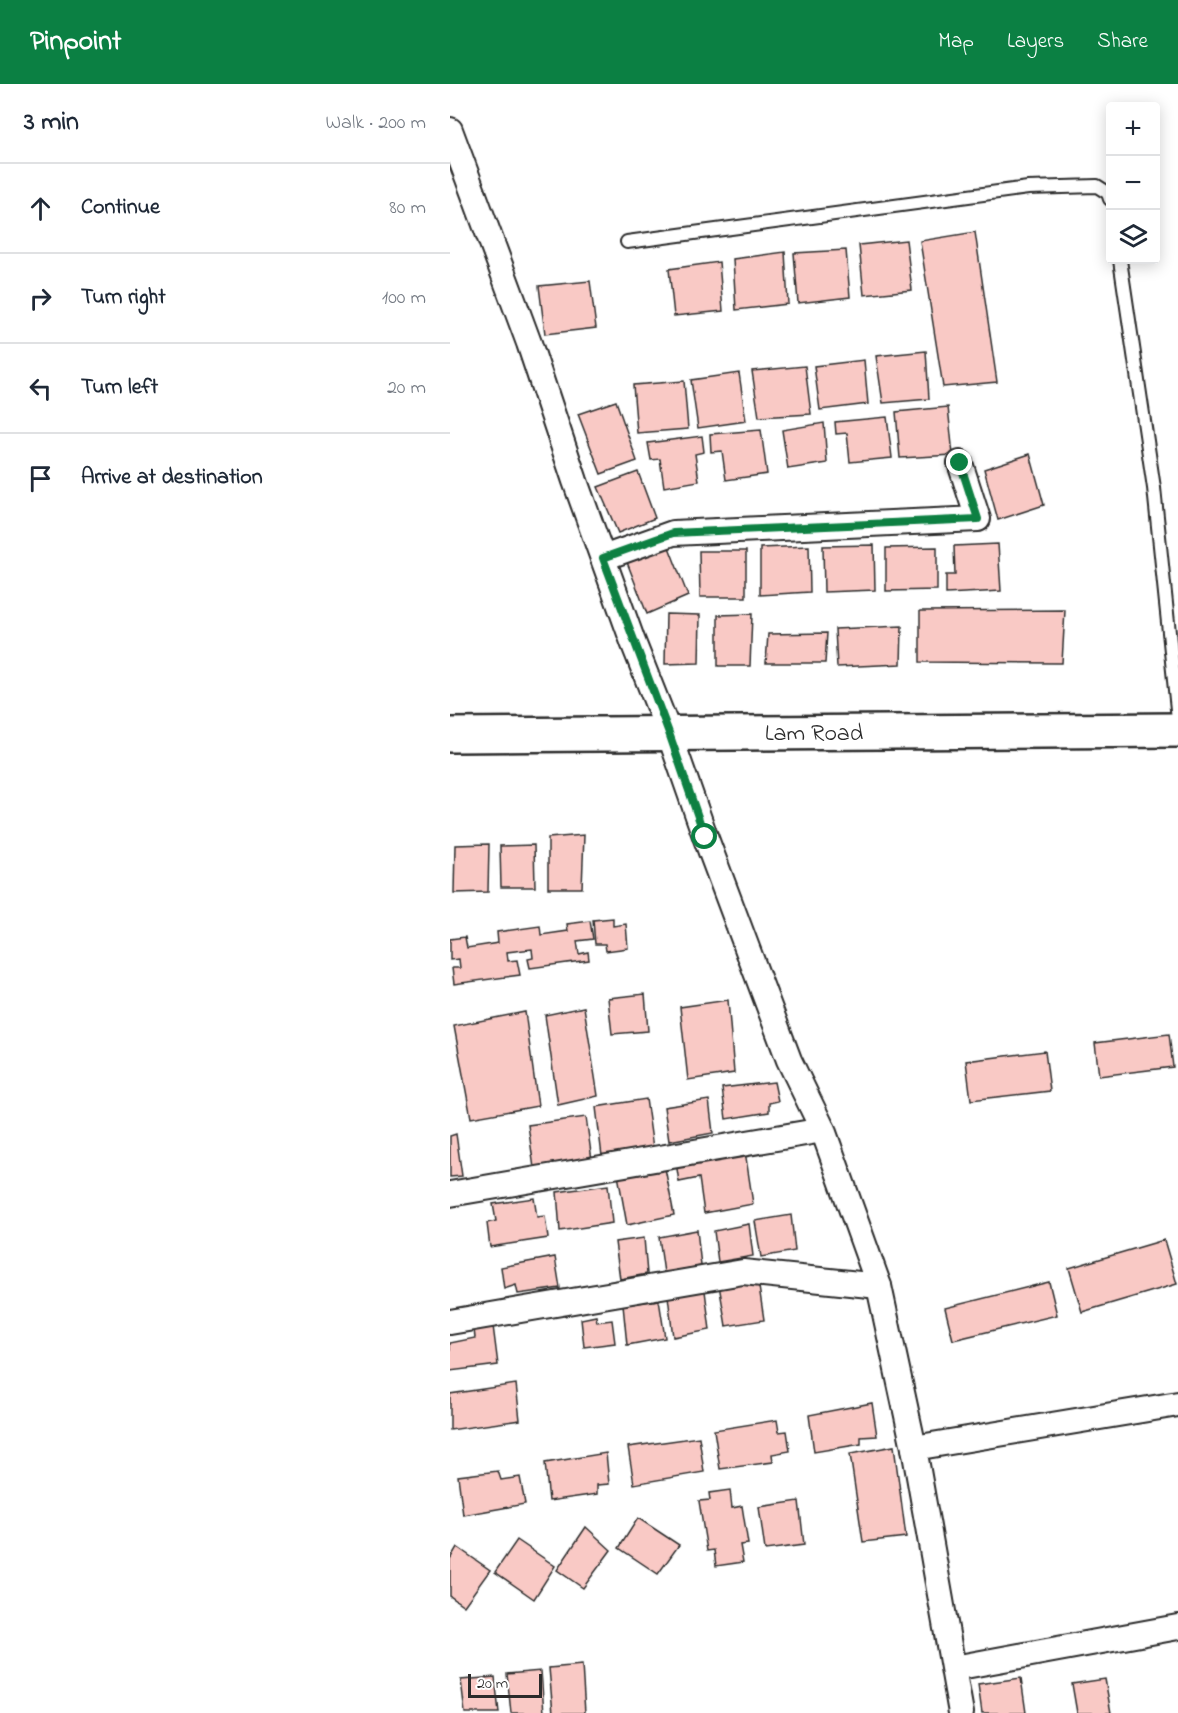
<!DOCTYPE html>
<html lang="en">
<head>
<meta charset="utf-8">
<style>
  body { margin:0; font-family:"Indie Flower",sans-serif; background:#f2f2f3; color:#1f2937 }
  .controls { position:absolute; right:18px; top:18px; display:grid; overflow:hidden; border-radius:6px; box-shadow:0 3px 15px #0003 }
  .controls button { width:54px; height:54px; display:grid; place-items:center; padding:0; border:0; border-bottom:2px solid #e0e1e3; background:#fff; color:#1f2937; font:30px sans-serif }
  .scale { position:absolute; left:18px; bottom:15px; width:74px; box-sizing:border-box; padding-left:6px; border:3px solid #2b2b2b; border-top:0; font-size:16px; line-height:21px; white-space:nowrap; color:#2b2b2b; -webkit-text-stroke:4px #fff; paint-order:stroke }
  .stop { position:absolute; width:18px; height:18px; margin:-14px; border:4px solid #0b8043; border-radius:50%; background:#fff }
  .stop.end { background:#0b8043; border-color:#fff; box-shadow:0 2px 6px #0008 }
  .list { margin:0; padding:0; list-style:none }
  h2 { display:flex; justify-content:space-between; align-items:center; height:78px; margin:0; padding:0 24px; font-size:26px }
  h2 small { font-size:20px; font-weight:400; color:#747a83 }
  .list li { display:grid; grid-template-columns:39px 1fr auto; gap:18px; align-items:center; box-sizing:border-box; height:90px; padding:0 24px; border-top:2px solid #e0e1e3 }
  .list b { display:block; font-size:22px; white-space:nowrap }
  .list em { font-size:20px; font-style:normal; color:#747a83 }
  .icon { flex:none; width:33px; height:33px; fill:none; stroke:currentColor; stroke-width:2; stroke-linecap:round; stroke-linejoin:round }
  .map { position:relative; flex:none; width:728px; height:1629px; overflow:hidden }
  header { display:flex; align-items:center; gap:36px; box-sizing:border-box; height:84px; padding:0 30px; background:#0b8043; color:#fff }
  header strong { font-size:28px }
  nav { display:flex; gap:33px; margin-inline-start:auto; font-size:21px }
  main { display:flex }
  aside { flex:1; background:#fff }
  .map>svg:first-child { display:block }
  .building { fill:#f9c9c5; stroke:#2b2b2b; stroke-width:1.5 }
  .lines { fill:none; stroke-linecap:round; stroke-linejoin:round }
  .service-casing { stroke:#2b2b2b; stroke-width:16 }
  .minor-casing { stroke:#2b2b2b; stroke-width:28 }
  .secondary-casing { stroke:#2b2b2b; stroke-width:38 }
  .service { stroke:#fff; stroke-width:12 }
  .minor { stroke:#fff; stroke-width:24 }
  .secondary { stroke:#fff; stroke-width:33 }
  .route { stroke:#0b8043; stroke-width:8 }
  .labels { text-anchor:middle; stroke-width:5; stroke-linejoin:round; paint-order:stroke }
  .street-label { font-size:24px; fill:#2b2b2b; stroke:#fff }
</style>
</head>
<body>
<header>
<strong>Pinpoint</strong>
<nav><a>Map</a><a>Layers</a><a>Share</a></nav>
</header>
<main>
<aside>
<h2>3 min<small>Walk · 200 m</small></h2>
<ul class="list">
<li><svg class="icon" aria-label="ahead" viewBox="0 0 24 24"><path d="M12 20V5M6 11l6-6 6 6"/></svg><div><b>Continue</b></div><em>80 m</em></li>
<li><svg class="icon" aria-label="right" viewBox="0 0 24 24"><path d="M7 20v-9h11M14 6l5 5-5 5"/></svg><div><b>Turn right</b></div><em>100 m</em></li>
<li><svg class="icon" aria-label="left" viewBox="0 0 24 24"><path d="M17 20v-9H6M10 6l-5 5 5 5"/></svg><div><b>Turn left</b></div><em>20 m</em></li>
<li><svg class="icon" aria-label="arrive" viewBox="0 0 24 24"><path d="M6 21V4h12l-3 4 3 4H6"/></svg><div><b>Arrive at destination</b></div></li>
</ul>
</aside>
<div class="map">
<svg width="728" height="1629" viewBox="0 0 728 1629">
  <rect width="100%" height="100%" fill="#fff"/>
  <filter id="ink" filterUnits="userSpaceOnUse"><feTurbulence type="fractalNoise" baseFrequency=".0167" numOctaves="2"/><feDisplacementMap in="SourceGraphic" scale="12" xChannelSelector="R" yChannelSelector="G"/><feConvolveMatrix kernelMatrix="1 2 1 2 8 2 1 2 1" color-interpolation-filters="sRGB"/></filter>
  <g filter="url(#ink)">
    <g class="building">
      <path d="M525,148L547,298L493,303L470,157Z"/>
      <path d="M456,156L462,206L414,211L409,161Z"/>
      <path d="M396,166L400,213L348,219L344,169Z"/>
      <path d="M335,168L338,220L286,226L283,175Z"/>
      <path d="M269,178L273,227L224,232L219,185Z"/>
      <path d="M140,197L146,244L95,250L89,202Z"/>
      <path d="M476,267L479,315L433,319L426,272Z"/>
      <path d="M414,276L418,320L370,326L364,282Z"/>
      <path d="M355,282L361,330L309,333L302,287Z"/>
      <path d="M289,289L296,337L248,344L241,296Z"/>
      <path d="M234,297L238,345L187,349L183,301Z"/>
      <path d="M166,317L187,377L151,390L128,330Z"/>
      <path d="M498,323L503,371L450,374L446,328Z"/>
      <path d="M437,333L442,374L400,378L397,349L386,350L385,338Z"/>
      <path d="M374,339L377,379L338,385L332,346Z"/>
      <path d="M311,346L317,390L276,396L272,367L261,368L260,350Z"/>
      <path d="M252,352L254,368L245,370L249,397L214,403L210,375L201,376L198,359Z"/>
      <path d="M580,370L594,421L548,436L534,385Z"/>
      <path d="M188,388L205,434L168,449L148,403Z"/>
      <path d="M217,458L238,512L197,530L175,473Z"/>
      <path d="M548,460L551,507L496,510V491H505L504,462Z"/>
      <path d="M424,461L425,506L374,508L373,462Z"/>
      <path d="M359,462L360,508L310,511V464Z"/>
      <path d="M487,463V506L436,507V464Z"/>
      <path d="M249,467H296V513H250Z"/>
      <path d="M615,526L612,579L470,578V527Z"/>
      <path d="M216,530L250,531L249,579L215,580Z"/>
      <path d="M302,530L300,582H268V531Z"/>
      <path d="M452,542L451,580L387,583L385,545Z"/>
      <path d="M377,549L375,579H316L318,550Z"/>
      <path d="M134,751L132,804H98V754Z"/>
      <path d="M39,760L38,808L4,809L5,761Z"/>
      <path d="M84,761L85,803H51L50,762Z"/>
      <path d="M163,834V842L176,840L178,864L156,867L155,860H145L143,836Z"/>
      <path d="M140,837L143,855L127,857L129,870L138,868L139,876L80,884L78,875L83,874L82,865L57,868L58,877L67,876L70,891L4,900L2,884H10L9,875L0,876V855L15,853L17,864L48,859L47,848L90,842L91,851L118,847L117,840Z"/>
      <path d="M195,910L198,947L162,950L158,914Z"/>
      <path d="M278,916L284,989L238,996L230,923Z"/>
      <path d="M134,923L148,1012L108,1021L95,931Z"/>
      <path d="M75,928L88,1022L21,1034L4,942Z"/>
      <path d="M719,950L723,983L649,992L645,959Z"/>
      <path d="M595,967L600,1007L521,1016L516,977Z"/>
      <path d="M324,998L328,1017L319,1019V1028L276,1035L272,1004Z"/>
      <path d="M196,1015L203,1064L152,1072L146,1023Z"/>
      <path d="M259,1016L263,1049L219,1057L214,1023Z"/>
      <path d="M136,1033L142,1076L84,1084L78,1041Z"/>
      <path d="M6,1050L12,1092L0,1093V1052Z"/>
      <path d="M295,1067L303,1120L254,1129L249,1094L229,1098L226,1078Z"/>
      <path d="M215,1084L224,1131L177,1141L168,1091Z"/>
      <path d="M158,1101L162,1139L110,1147L107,1108Z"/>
      <path d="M84,1114L87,1133L95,1132L98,1154L40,1163L37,1139L46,1137L43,1120Z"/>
      <path d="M341,1131L345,1167L311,1173L305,1137Z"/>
      <path d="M299,1140L303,1172L268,1178L264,1147Z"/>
      <path d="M247,1146L251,1182L214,1189L209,1153Z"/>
      <path d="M194,1154L197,1190L170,1195L165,1158Z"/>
      <path d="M714,1156L727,1200L632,1228L619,1184Z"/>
      <path d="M105,1173L110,1204L68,1210L66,1201L54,1205L51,1183Z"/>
      <path d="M308,1196L314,1236L276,1242L269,1201Z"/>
      <path d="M599,1198L607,1231L503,1256L495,1224Z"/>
      <path d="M255,1207L260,1246L223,1253L218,1212Z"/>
      <path d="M209,1216L215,1254L177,1261L173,1221Z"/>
      <path d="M146,1232L147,1238L162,1236L165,1259L134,1263L131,1235Z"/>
      <path d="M43,1242L48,1281L0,1287V1259L25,1254L24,1245Z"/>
      <path d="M66,1300L70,1336L0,1346V1310Z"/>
      <path d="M422,1319L427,1352L411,1353V1360L364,1368L359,1331Z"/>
      <path d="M327,1336L329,1348L337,1347L340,1367L322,1370L323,1378L270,1385L264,1346Z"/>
      <path d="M249,1353L254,1388L184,1400L178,1363Z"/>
      <path d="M444,1362L456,1453L413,1458L400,1370Z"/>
      <path d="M156,1369L159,1400L147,1401V1410L99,1417L95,1379Z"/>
      <path d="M48,1387L51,1396L70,1393L75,1420L13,1431L8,1392Z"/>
      <path d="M280,1406L282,1424L292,1422L298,1460L290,1461L293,1478L266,1482L264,1466L257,1467L249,1417L260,1416L259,1409Z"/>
      <path d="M349,1417L354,1461L315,1466L309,1423Z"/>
      <path d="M188,1434L229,1461L208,1490L169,1464Z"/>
      <path d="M136,1443L161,1466L133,1504L107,1486Z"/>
      <path d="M67,1456L105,1482L84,1515L45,1488Z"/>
      <path d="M7,1463L40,1486L14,1522L0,1512V1475Z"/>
      <path d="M132,1581L135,1629H103L99,1584Z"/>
      <path d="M91,1587L94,1629H61L57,1590Z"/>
      <path d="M45,1593L49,1629H15L11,1596Z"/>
      <path d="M571,1594L576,1629H532L528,1600Z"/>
      <path d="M655,1595L661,1629H627L622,1600Z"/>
    </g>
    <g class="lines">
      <g class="service-casing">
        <g id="service">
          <path d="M177,158L578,104L647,102L658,109L660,115"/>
          <path d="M670,176L704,404L728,635"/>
        </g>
      </g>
      <g class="minor-casing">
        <g id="minor">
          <path d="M0,46L79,259L125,397L183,558L219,649L255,752L339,976L373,1046L429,1202L464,1364L511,1629"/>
          <path d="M153,474L223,449L528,435L510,379"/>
          <path d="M0,1110L373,1046"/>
          <path d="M0,1238L293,1188L429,1202"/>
          <path d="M464,1364L728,1320"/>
          <path d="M504,1584L728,1543"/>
        </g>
      </g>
      <g class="secondary-casing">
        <path id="secondary" d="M0,651L728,646"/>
      </g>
      <use href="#service" class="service"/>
      <use href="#minor" class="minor"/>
      <use href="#secondary" class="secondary"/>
    </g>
  </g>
  <g class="lines" filter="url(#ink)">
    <path class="route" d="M255,753L219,649L153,474L223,449L528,435L510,379"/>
  </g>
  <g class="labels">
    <g class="street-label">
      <text x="364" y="656">Lam Road</text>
    </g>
  </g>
</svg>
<div class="controls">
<button>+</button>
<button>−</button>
<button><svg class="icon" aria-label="layers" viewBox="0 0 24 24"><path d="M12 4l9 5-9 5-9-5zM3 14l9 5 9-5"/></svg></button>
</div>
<div class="scale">20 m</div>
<div class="stop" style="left:255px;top:753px"></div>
<div class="stop end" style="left:510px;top:379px"></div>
</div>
</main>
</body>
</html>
